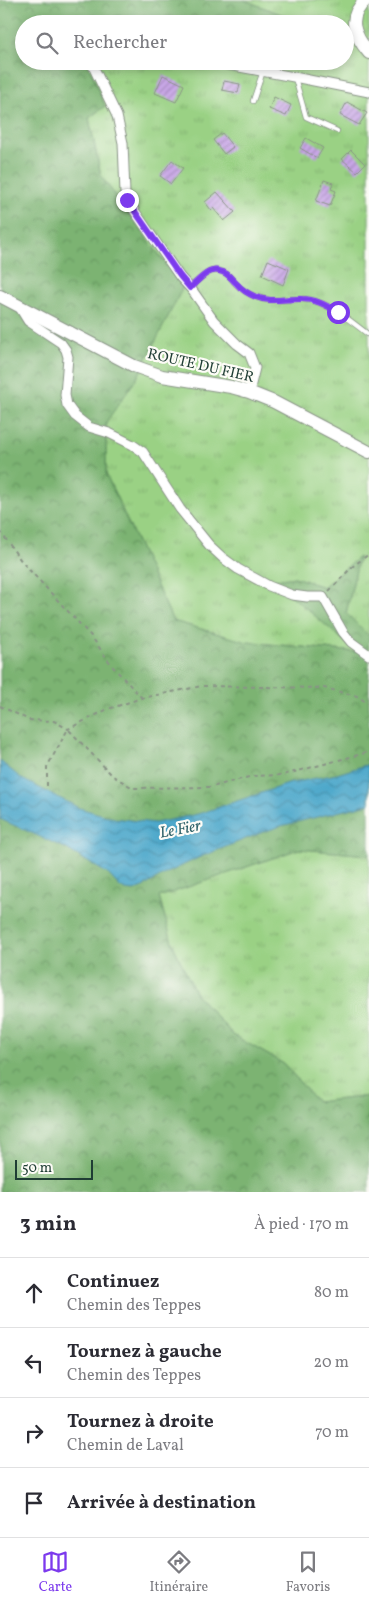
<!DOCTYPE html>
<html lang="fr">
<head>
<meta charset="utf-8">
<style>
  body { margin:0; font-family:Vollkorn,serif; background:#f2f2f3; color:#2b2b33 }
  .scale { position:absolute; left:15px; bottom:12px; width:78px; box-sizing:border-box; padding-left:5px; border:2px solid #1f3d34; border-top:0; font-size:14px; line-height:18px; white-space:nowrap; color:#1f3d34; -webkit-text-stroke:4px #fdfcf7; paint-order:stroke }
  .stop { position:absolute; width:15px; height:15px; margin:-11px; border:4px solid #7c3aed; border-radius:50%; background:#fff }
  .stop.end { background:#7c3aed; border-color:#fff; box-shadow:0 1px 5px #0008 }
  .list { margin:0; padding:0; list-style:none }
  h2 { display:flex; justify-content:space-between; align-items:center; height:65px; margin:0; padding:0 20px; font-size:21px }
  h2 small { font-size:16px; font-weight:400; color:#7c7c81 }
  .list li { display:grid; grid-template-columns:32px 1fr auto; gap:15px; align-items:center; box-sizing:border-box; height:70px; padding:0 20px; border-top:1px solid #e1e1e2 }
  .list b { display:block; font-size:19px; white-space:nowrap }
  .list p { margin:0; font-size:16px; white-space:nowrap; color:#7c7c81 }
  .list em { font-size:16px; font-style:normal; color:#7c7c81 }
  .icon { flex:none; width:28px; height:28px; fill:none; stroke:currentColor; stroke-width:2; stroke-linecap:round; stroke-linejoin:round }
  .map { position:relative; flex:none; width:369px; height:1192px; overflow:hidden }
  .search { position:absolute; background:#fff; box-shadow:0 2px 8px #0003; left:15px; right:15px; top:15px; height:55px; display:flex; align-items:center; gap:12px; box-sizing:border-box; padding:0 18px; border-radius:28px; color:#7c7c81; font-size:19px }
  .sheet { height:345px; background:#fff }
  nav { display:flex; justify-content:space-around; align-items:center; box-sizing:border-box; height:70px; border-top:1px solid #e1e1e2; background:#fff; font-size:14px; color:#7c7c81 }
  nav a { display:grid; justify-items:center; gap:2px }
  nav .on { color:#7c3aed }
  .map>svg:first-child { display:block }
  .grass { fill:url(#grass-tufts); stroke:#5c875c }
  .forest { fill:url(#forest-crowns); stroke:#4d7853 }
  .water { fill:url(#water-waves); stroke:#367280 }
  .building { fill:url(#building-hatch) }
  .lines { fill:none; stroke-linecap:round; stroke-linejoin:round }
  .lane-casing { stroke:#899486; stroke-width:6 }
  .street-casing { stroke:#899486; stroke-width:11 }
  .secondary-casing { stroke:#899486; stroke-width:14 }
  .path { stroke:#899486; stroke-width:2; stroke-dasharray:4 4; stroke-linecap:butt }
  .lane { stroke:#fff; stroke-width:4.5 }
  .street { stroke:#fff; stroke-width:9 }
  .secondary { stroke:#fff; stroke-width:12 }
  .route { stroke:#7c3aed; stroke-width:6 }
  .labels { text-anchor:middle; stroke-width:4.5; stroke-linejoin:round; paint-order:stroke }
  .street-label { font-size:15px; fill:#1f3d34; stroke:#fdfcf7 }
  .water-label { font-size:16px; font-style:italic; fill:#2f6269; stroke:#fdfcf7 }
</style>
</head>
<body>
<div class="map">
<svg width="369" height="1192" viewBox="0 0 369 1192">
  <defs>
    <pattern id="grass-tufts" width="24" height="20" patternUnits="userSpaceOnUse" patternTransform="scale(1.25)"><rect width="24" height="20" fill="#9ad184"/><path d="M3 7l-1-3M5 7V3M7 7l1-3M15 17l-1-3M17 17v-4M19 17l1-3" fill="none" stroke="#84b473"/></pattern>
    <pattern id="forest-crowns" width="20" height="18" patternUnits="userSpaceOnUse" patternTransform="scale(1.25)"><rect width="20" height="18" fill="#7bb372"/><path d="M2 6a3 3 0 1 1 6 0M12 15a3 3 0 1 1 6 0" fill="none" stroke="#64935e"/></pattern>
    <pattern id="water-waves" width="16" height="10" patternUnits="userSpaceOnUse" patternTransform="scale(1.25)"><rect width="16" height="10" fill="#4da8cb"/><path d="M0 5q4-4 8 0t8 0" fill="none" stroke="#3f8aa6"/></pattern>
    <pattern id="building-hatch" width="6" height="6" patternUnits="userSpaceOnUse" patternTransform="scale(1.25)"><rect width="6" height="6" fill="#c9a7e7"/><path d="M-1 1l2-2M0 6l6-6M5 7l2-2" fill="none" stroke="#a389bc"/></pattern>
  </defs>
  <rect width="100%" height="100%" fill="#fdfcf7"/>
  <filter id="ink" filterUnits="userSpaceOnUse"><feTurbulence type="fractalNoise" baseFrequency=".02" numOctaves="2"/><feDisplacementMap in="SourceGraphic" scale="10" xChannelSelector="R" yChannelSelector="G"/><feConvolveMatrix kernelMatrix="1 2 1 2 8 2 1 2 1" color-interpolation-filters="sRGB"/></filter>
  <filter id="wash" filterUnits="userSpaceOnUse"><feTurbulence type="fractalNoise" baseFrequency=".0096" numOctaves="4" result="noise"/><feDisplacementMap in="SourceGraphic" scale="20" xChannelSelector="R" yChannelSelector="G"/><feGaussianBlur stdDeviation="1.12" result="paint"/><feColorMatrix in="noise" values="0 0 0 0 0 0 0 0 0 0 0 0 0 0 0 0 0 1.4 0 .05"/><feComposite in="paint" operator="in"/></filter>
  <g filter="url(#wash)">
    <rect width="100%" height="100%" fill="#f3ecd8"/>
    <g class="grass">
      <path d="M244,0H369V636L346,614L359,557L323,587L295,577L273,580L358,652L247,642L173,621L106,474V421L137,378L183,287L101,176L89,118L105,106L87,61H239L265,67L268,61H345V24H283L286,16Z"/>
      <path d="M299,849L369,855V1096L317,1102L284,1064L233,1035L196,994L173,945L159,897Z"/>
    </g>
    <path class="forest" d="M0,0H244L286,16L283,24H24V61H87L105,106L89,118L101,176L183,287L137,378L106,422V474L173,621L247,642L357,652L273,580L295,577L323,587L359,557L346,613L369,636V855L299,849L159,897L173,945L196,994L233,1035L284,1064L317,1102L369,1096V1192H0Z"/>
    <path class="water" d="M0,761L22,779L79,808L114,818L155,823L198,814L291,783L337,774L369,764V804L281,826L263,832L198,858L165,874L141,888L134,891L125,890L120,887L108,874L65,848L0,819Z"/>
    <g id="blocks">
      <g class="building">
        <path d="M163,75L184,85L176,102L155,93Z"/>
        <path d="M224,81L240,84L238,93L222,90Z"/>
        <path d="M274,97L291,105L286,116L269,109Z"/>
        <path d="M347,102L367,113L359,125L340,115Z"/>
        <path d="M222,133L233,147L224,154L213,140Z"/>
        <path d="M306,138L323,148L317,158L300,148Z"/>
        <path d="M351,150L365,164L357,172L342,159Z"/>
        <path d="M172,160L183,168L171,184L160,176Z"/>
        <path d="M324,180L333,183L331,189L336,191L330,206L316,201Z"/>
        <path d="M217,192L235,212L224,221L213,208L211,210L205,202Z"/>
        <path d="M268,260L289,269L283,285L262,275Z"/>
      </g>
    </g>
  </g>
  <g filter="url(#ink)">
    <use href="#blocks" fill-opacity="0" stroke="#899486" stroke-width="1"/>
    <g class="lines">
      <g class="lane-casing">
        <g id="lane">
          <path d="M295,78L306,117L337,131"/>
          <path d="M253,101L263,71"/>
          <path d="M190,287C198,281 208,268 219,271C228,272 231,279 237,285C242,290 249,294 256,297C270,303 287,298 302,299C328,300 350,321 369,335"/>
        </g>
      </g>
      <g class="street-casing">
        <g id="street">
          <path d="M93,61V66L117,116L123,143L125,193L127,200L180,277L192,290L214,321L237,344L249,353L255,368L249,392"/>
          <path d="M206,61L294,77L369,92"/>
          <path d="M20,308L28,321L61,343L66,350L68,357L65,395L67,405L75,416L89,427L109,433L133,445L143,452L180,509L209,545L223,558L238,569L269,586L292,595L307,597H323L343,632L351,642L369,655"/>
        </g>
      </g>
      <g class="secondary-casing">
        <g id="secondary">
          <path d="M366,0C346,18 354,35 369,53"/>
          <path d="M0,296L134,366L162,376L231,387L249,392L274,402L369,452"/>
        </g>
      </g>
      <g class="path">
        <path d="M0,531L22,562L91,636L113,667L142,698"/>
        <path d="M329,591L352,567L369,554"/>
        <path d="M0,706L29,720L54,721L68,729L108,709L142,698L202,686L324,688L357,696L369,704"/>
        <path d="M47,786V767L68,729L113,776L133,788L211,787L253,776L283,775L369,752"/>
      </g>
      <use href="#lane" class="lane"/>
      <use href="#street" class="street"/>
      <use href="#secondary" class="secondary"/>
    </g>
  </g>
  <g class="lines" filter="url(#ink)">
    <path class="route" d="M127,200L180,276L190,288C198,281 208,268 219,271C228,272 231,279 237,284C242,290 249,294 256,297C270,303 287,298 302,299C316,299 327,306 338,312"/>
  </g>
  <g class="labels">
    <g class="street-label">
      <text transform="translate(201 365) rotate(13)" y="5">ROUTE DU FIER</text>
    </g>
    <g class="water-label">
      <text transform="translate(180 828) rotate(-11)" y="6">Le Fier</text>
    </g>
  </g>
</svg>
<div class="scale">50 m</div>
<div class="stop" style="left:338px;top:312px"></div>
<div class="stop end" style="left:127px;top:200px"></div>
<div class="search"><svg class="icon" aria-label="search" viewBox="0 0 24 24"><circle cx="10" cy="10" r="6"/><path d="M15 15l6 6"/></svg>Rechercher</div>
</div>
<section class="sheet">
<h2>3 min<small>À pied · 170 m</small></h2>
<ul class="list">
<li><svg class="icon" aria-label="ahead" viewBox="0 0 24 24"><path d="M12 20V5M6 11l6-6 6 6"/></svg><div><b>Continuez</b><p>Chemin des Teppes</p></div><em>80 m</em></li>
<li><svg class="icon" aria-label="left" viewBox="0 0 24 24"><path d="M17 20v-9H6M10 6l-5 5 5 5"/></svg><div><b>Tournez à gauche</b><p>Chemin des Teppes</p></div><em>20 m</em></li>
<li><svg class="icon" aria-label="right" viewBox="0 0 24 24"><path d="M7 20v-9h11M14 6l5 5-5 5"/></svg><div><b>Tournez à droite</b><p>Chemin de Laval</p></div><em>70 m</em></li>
<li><svg class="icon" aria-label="arrive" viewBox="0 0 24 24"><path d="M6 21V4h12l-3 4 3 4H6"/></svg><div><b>Arrivée à destination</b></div></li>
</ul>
</section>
<nav>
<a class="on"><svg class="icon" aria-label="map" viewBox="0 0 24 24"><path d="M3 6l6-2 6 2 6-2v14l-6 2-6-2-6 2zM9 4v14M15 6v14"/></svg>Carte</a>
<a><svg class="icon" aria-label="directions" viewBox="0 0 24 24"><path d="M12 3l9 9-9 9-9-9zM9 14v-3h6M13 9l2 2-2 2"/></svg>Itinéraire</a>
<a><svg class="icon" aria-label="saved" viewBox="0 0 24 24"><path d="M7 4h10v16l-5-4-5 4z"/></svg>Favoris</a>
</nav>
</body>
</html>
